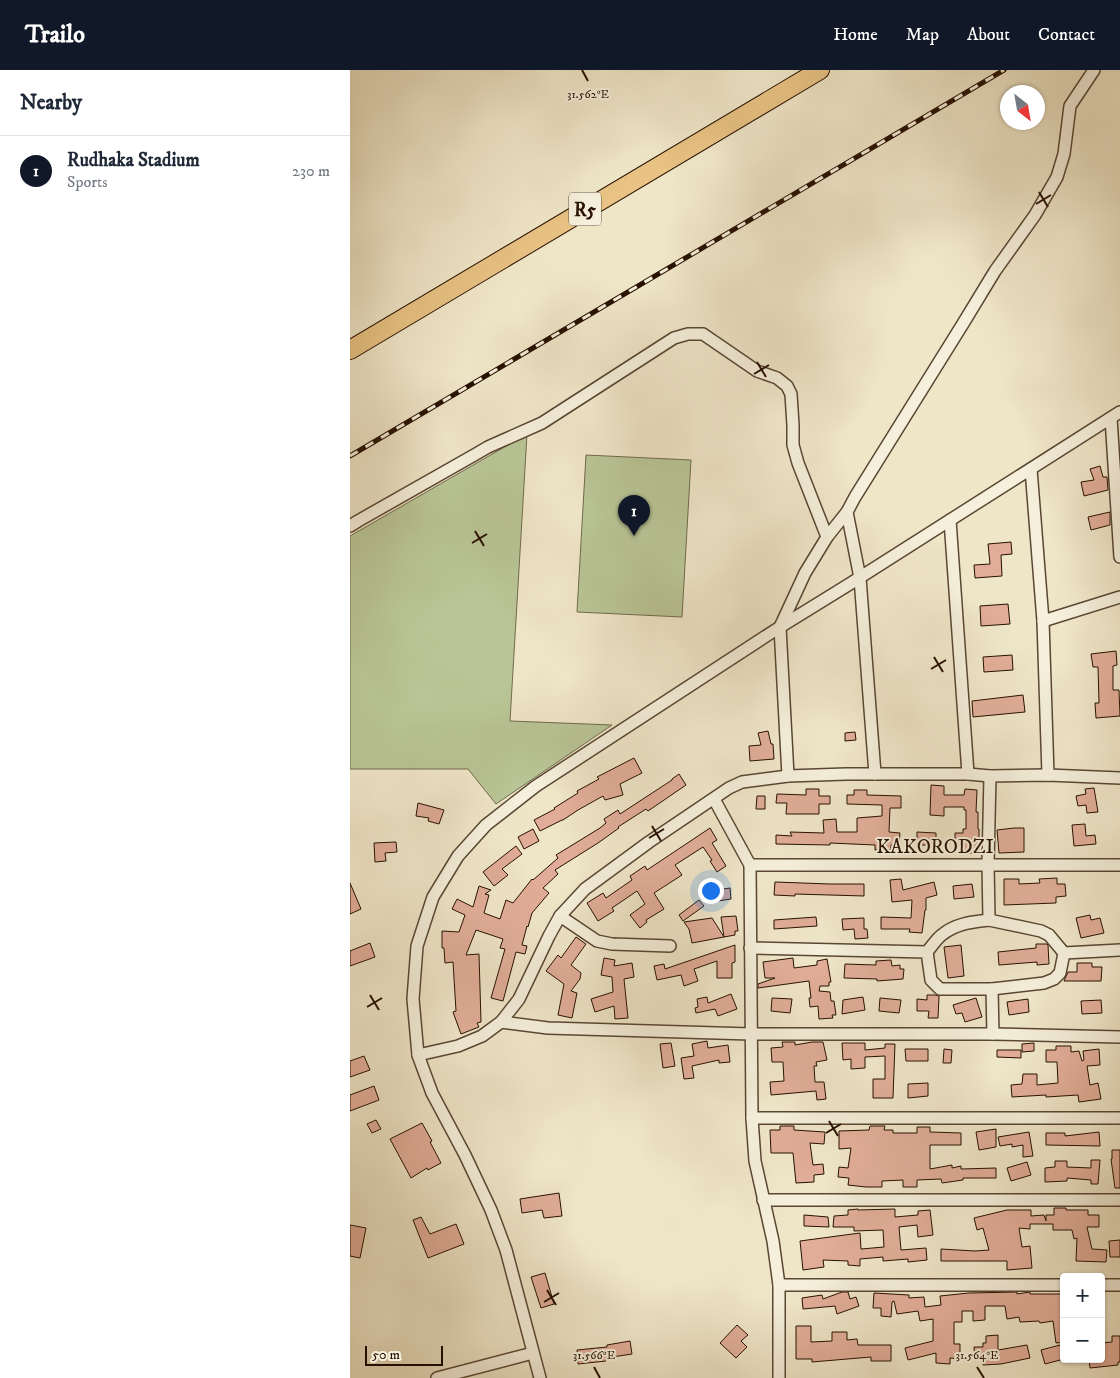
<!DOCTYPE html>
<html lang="en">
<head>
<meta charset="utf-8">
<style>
  body { margin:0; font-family:"IM FELL DW Pica",serif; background:#f6f6f7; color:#1f2937 }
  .controls { position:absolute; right:15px; bottom:15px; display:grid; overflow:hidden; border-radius:5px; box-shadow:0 1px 4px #0004 }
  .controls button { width:45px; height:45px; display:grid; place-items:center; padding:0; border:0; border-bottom:1px solid #e0e1e3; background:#fff; color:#1f2937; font:25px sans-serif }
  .compass { position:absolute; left:650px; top:15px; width:45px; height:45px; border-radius:50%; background:#fff; box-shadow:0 1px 4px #0004; rotate:149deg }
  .scale { position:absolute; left:15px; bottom:12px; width:78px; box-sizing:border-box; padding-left:5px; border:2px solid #271001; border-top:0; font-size:14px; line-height:18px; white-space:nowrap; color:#271001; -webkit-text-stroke:4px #f5efdb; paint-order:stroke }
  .you { position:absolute; left:360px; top:820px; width:18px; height:18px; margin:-12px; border:4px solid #fff; border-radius:50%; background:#1a73e8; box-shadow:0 0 0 8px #1a73e833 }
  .badge { display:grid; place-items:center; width:32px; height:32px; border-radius:50%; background:#111827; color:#fff; font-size:16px; font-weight:700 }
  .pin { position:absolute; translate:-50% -41px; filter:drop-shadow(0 1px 2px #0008) }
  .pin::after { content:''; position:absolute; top:26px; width:18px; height:15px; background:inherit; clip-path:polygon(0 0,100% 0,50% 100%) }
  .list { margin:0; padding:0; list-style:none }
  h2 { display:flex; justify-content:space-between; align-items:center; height:65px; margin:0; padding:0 20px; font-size:21px }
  h2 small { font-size:16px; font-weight:400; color:#747a83 }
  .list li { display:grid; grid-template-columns:32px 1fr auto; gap:15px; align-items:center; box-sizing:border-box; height:70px; padding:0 20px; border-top:1px solid #e0e1e3 }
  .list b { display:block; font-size:19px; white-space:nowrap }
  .list p { margin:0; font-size:16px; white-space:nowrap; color:#747a83 }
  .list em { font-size:16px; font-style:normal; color:#747a83 }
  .map { position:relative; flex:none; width:770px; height:1308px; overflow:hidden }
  header { display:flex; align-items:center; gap:30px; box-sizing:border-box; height:70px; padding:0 25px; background:#111827; color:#fff }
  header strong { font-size:24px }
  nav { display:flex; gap:28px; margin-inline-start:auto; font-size:18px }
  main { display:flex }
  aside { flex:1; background:#fff }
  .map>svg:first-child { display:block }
  .green { fill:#b9c596; stroke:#706a4c }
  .building { fill:#e1ad98; stroke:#271001 }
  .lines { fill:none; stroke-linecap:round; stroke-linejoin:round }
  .minor-casing { stroke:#594633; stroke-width:14 }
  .highway-casing { stroke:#271001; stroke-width:20 }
  .minor { stroke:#f5efdb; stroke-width:11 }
  .highway { stroke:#e8c384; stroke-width:18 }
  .rail-casing { stroke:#271001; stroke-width:5 }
  .rail { stroke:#f5efdb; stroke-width:3; stroke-dasharray:9; stroke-linecap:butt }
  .ticks { fill:none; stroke:#271001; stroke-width:2 }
  .labels { text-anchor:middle; stroke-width:4; stroke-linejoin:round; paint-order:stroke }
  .shield { fill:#f5efdb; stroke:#655342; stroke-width:1 }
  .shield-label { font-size:19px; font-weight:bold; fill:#271001 }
  .street-label { font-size:20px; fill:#271001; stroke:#f5efdb }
  .ticks-label { font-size:12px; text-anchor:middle; fill:#271001; stroke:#f5efdb; stroke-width:4; stroke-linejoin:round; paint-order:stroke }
</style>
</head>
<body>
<header>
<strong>Trailo</strong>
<nav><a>Home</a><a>Map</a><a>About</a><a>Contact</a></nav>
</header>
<main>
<aside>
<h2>Nearby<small></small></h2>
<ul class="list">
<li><span class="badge">1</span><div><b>Rudhaka Stadium</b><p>Sports</p></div><em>230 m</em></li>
</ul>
</aside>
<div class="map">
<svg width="770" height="1308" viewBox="0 0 770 1308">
  <rect width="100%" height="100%" fill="#efe6c8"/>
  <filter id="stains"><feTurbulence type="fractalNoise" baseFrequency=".004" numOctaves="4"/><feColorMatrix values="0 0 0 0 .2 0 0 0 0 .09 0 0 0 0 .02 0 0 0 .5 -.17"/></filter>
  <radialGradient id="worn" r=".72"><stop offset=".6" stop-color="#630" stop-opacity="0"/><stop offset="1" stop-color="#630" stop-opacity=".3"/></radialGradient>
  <g class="green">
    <path d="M177,364L160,651L262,655L146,734L118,699H0V466Z"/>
    <path d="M236,385L341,390L332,547L227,542Z"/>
  </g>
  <g class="building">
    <path d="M750,396L753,407H757L758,420L734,426L731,412L744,410L740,399Z"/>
    <path d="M760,442V455L741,460L738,447Z"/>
    <path d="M661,472L662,484L651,485L652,506L625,508L624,495L640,494L638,474Z"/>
    <path d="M658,534L660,554L631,556L630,536Z"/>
    <path d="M766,581L767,595L763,596V620H769L770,646L746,648L745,633H749L748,597H743L741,584Z"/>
    <path d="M662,585L663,600L634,602L633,587Z"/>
    <path d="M673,625L675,642L623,647L622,631Z"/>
    <path d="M418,661L421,674H423L424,689L400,691L399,676L411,675L408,663Z"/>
    <path d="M505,662L506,670L495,671V663Z"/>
    <path d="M284,688L292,703L270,714L273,725L255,730L253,726L228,740L213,750H212L190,761L184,750L205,739L204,738L228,723L227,721L249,709L247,707Z"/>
    <path d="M329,704L336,715L298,741L296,739L268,757L269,758L248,773L205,800L208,804L193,818L199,823L182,843L178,857L177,856L172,875L177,876L175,884L166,882L153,931L141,928L155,879L150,878L153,869L126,860L116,885L129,884L131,952L127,953L129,957L111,964L103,942L106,941L103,892L95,893L94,878H92V861L109,862L115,845L102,839L107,829L123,837L129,816L141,820L135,824L139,825L134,843L150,849L156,830L163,833L182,809L183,810L208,788L206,785L250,758L256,753L254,749L268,740L270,744L322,710V709Z"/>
    <path d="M581,715L594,716V725H614L615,719L627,720L626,742H628V759H629V783H612L613,776H605V763H613V759H616V740H614V737H594V746L580,745Z"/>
    <path d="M744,718L748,742L737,743L736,735L728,736L726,726L736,724L735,719Z"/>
    <path d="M456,719H469V726H480V734H469V744H436L437,733H426L427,724L456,725Z"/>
    <path d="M504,720H517V725L551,726V738H540L539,762L550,763L549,775H541V780H525V775L480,773V775L426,774V765L442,766L440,762L474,763L473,750L486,749L487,762H507V748L532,746V735L497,734V725H504Z"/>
    <path d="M407,726H415V739H406Z"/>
    <path d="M68,733L94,740L89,754L78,751L79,748L66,746Z"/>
    <path d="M735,754L736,766L745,765L746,774L724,776L722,755Z"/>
    <path d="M360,758L367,770L362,773L376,796L367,802L360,791L362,790L353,777L325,795L332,805L304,823L314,839L296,850L297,852L290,858L280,845L295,834L287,821L262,838L264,841L248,851L237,833L253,823L256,828L282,810L280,806L295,796L297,800Z"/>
    <path d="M664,758H674V782L649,783L647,760Z"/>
    <path d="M183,759L189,771L174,779L168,767Z"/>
    <path d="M567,762L586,763V775H567Z"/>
    <path d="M46,772L47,782L35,783L36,791L25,792L24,773Z"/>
    <path d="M166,776L172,784L152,799L158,805L144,816L133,802Z"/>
    <path d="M707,808V814H715L716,826L706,827V833L654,835V809H669V814L690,813L689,809Z"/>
    <path d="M551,809L553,820L584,812L587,825L576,828V840H575L572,863L559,862L560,859H531V847L561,848L562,830L542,832L540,810Z"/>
    <path d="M425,812L480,814H514V826L445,824V826L424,825Z"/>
    <path d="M0,813L11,839L0,844Z"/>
    <path d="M622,814L624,827L604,829L603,816Z"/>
    <path d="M380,818L381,829L368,831L367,820Z"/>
    <path d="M349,830L354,836L333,851L329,845Z"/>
    <path d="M740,845L741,850L750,848L754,863L731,868L726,848Z"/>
    <path d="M386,846L388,861H385V865L374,867L371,847Z"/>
    <path d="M466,847L467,856L424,859V850Z"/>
    <path d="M362,848L374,867L342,873L339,859L334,852Z"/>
    <path d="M514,848V859H517L518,868L505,869L504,859L493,860L492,849Z"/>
    <path d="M226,867L236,874L221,895L231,903L230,909L221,921L227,923L222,948L208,945L214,914L196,901L208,885L211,888Z"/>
    <path d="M20,873L25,887L0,896V881Z"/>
    <path d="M686,874H697L698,875L699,894L687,895V892L649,895L648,882L686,878Z"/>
    <path d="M385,875V892L382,893V908H367V891L344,899L348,911L334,916L331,905L307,910L304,896L314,894L315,899Z"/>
    <path d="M611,875L614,906L598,908L594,877Z"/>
    <path d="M254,888L265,890L264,896L282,893L284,907L274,909L278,948L265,949L264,936L245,942L241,929L263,922L262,907L251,905Z"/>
    <path d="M443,888L444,898L467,895V891L477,889L481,912H479V916H470L469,921L480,922L481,931H484L486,945H482L483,948L469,949L468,936L460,937L459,928H461L459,911L408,918V914L425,908H415L413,892Z"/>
    <path d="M541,890L542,896L550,895V899H554L553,909L527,911V909L494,908L495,894L526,895V891Z"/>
    <path d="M727,893H742V897H752L751,911H714L718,902H727Z"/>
    <path d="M381,924L387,939L368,946L365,939L346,943L345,938L348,937L347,929L357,927L358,933Z"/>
    <path d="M577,925H585L589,926L588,948H578L579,941H567V929L577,930Z"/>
    <path d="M513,927L515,940L492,944L493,930Z"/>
    <path d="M422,928L442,929L440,943L421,941Z"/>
    <path d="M530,928L551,930L549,943L529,941Z"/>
    <path d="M626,928L632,947L615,952L612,943L606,944L603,935Z"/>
    <path d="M678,929L679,942L659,945L657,932Z"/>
    <path d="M751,930L752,943L732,944L731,931Z"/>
    <path d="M357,971L358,978L378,975L380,992L369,993V990L342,996L344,1008L334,1009L331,988L344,986L342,974Z"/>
    <path d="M432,972H445V975L462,972H473L477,990L466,992L467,996H464L465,1012H474L476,1029L467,1030L466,1021L421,1025L420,1012L434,1011L433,992H422L421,978L433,977Z"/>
    <path d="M321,973L325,996L313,998L310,974Z"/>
    <path d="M492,973H515V980L535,978V974H545L543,1028H523V1009H535V986L515,987V998L501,999V989L493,990Z"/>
    <path d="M684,973V981L672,982V974Z"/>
    <path d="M706,976H721V982L729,981L732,991L734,990L733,981L749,979L750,995L737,996L740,1015L748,1013L751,1029L729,1032L728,1025L696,1027V1025L662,1027L661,1015L672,1014L673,1004H687V1015L708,1013L707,992H696V980H706Z"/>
    <path d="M555,979H578V991H556Z"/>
    <path d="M594,979L602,980L601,993H593Z"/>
    <path d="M647,980H671V988L647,987Z"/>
    <path d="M14,986L20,1000L0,1007V991Z"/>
    <path d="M578,1013V1026L558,1028V1014Z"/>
    <path d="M24,1016L29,1030L0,1041V1025Z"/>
    <path d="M26,1050L31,1059L22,1063L17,1054Z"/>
    <path d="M72,1053L82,1071L80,1072L91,1093L78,1100L77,1098L61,1108L40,1069Z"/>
    <path d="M430,1056H444V1060L475,1062L474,1074L460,1073L463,1095L473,1094L474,1104L464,1105V1112L446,1113L443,1083H421L420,1060H430Z"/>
    <path d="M520,1056H535L534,1060H543V1063H567V1057H580V1062L611,1063V1075H580V1099L602,1095V1098L611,1096V1099L646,1098V1108H613V1110L592,1113L591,1109L567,1110V1117H553V1110L532,1111V1117H516L498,1115L499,1108L488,1107L489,1097L498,1098L501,1078L489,1079V1061L519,1060Z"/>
    <path d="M646,1059V1077L629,1080L626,1062Z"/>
    <path d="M679,1062L683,1086L673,1087V1075L662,1077V1074L650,1076L648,1067Z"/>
    <path d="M749,1062L750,1076L696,1075V1063H715V1066Z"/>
    <path d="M762,1080H770V1118H765L761,1089H762Z"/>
    <path d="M741,1090H750L748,1114H741V1110L717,1108V1111L695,1112V1098L705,1097V1091H717V1097L741,1098Z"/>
    <path d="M677,1092L681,1105L661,1111L657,1098Z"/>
    <path d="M209,1123L212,1146L194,1148L192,1140L172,1143L170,1129Z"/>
    <path d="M704,1138H716V1140H738V1145H749V1157H737L742,1179L757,1180L756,1192L726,1191L727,1168L724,1169L722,1160H703V1154H680V1159L669,1158L672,1177L680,1176L682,1198L657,1200V1191H591V1179L625,1181L639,1180L633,1158L627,1160L624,1148L657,1140H681V1146L694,1145L696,1151V1145H704Z"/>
    <path d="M508,1139V1140L545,1139V1147L568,1145V1141L580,1140L583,1165L568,1167L567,1155L549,1157L551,1180L576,1178L577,1190L558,1192V1189L533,1191V1187L510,1189V1196L498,1195V1191L473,1190L474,1197L453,1200L450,1171L510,1163L511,1179L534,1177L533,1160L504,1161V1157H483L484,1146L498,1145V1140Z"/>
    <path d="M454,1145L478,1147L479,1157L454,1156Z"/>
    <path d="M71,1147L80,1164L106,1154L114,1174L78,1188L63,1150Z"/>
    <path d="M0,1155L16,1158L10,1188L0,1186Z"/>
    <path d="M770,1170V1187H760L759,1171Z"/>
    <path d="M195,1203L204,1234L191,1238L181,1207Z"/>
    <path d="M492,1222H498L500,1229L506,1227L509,1236L487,1244L485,1236L453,1239L452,1228L472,1225L473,1229Z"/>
    <path d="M667,1222V1224L680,1222V1224H714V1272L706,1273L703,1251L690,1253L689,1251L670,1252L669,1247L657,1249L655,1236H635V1250L623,1251V1241H612V1252H604V1274H610V1289L600,1288V1294L586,1293V1283L558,1290L555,1278L583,1271V1249L570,1251L568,1241L547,1244L544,1231L542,1232L541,1247L531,1246V1238H523L524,1223L559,1225V1228L574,1227L575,1237L591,1235L590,1226L619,1223Z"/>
    <path d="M387,1255L398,1265L391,1271L397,1277L386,1288L370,1273Z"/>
    <path d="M446,1256H461V1272L482,1271V1262H497V1270L507,1269L508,1275H541V1291H521V1287L462,1292V1289H446Z"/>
    <path d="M648,1265V1280L677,1275L680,1288L651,1294L633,1295V1289L625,1290L624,1277H633V1273H636V1266Z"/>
    <path d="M762,1266H770V1292H768V1295L740,1298L739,1289H751V1273L762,1272Z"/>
    <path d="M280,1271L282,1284L256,1288V1291L228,1294L227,1280L257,1277V1275Z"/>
    <path d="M710,1275L714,1289L695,1294L691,1280Z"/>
  </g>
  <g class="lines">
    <g class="minor-casing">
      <g id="minor">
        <path d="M761,348L770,487"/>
        <path d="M681,399L693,551L698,705"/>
        <path d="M600,450L618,704"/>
        <path d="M0,456L8,451L126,384L138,377L192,353L324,268L338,264H353L407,301L427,308L437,316L441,324L443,355V375L448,393L477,467"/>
        <path d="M693,551L770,527"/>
        <path d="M525,704L510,508L497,442L505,427L614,252L645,201L685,145L707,107L714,84L720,36L744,0"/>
        <path d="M438,706L430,557L455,503L477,467L497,442"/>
        <path d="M640,706L638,794L639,850L691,861L699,865L714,883L770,880"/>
        <path d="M364,729L400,795L402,1048L405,1091L423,1171L429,1215V1308"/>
        <path d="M400,795H770"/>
        <path d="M210,846L247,871L262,874L320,876"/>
        <path d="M400,878L577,882L581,910L590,919H642L694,913L704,909L710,903L714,883"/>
        <path d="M577,882C582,876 587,868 593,864C607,853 623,852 639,850"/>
        <path d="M642,919L643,964"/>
        <path d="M151,952L198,958L401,964H643L770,967"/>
        <path d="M68,985L108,976L132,966L151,952L169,929L199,866L210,846L235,819L299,772L379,718L392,712L438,706L496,704H618L640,706L698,705L770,708"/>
        <path d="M402,1048H770"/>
        <path d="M413,1130H770"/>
        <path d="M429,1215H714"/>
        <path d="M751,1215H770"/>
        <path d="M87,1308L183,1283"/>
        <path d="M190,1308L156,1180L141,1140L115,1085L82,1023L68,985L63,929L67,876L83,827L108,786L136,755L186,716L430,557L498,515L770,342"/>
      </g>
    </g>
    <g class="highway-casing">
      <path id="highway" d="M0,280L470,0"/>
    </g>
    <use href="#minor" class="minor"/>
    <use href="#highway" class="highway"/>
    <g class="rail-casing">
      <path id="rail" d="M0,386L654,0"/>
    </g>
    <use href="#rail" class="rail"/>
  </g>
  <path class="ticks" d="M232,0L238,11M689,122L698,137M686,134L701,125M407,292L416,307M404,304L419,295M125,461L134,476M122,473L137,464M584,587L593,602M581,599L596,590M302,756L311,771M299,768L314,759M20,925L29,940M17,937L32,928M479,1051L488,1066M476,1063L491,1054M197,1220L206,1235M194,1232L209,1223M244,1297L250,1308M627,1297L634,1308"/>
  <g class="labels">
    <rect class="shield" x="219" y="122.5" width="32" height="33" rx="4"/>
    <g class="shield-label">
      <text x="235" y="146">R5</text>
    </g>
    <g class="street-label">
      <text x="585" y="783">KAKORODZI</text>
    </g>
  </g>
  <g class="ticks-label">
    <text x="238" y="28">31.562°E</text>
    <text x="244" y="1289">31.566°E</text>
    <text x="627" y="1289">31.564°E</text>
  </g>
  <rect width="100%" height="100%" filter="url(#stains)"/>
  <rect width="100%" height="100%" fill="url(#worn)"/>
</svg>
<div class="controls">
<button>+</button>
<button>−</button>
</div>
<svg class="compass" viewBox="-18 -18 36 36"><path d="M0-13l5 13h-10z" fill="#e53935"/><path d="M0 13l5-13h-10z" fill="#747a83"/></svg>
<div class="scale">50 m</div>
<div class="you"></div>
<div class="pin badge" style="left:284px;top:466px">1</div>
</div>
</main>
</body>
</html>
